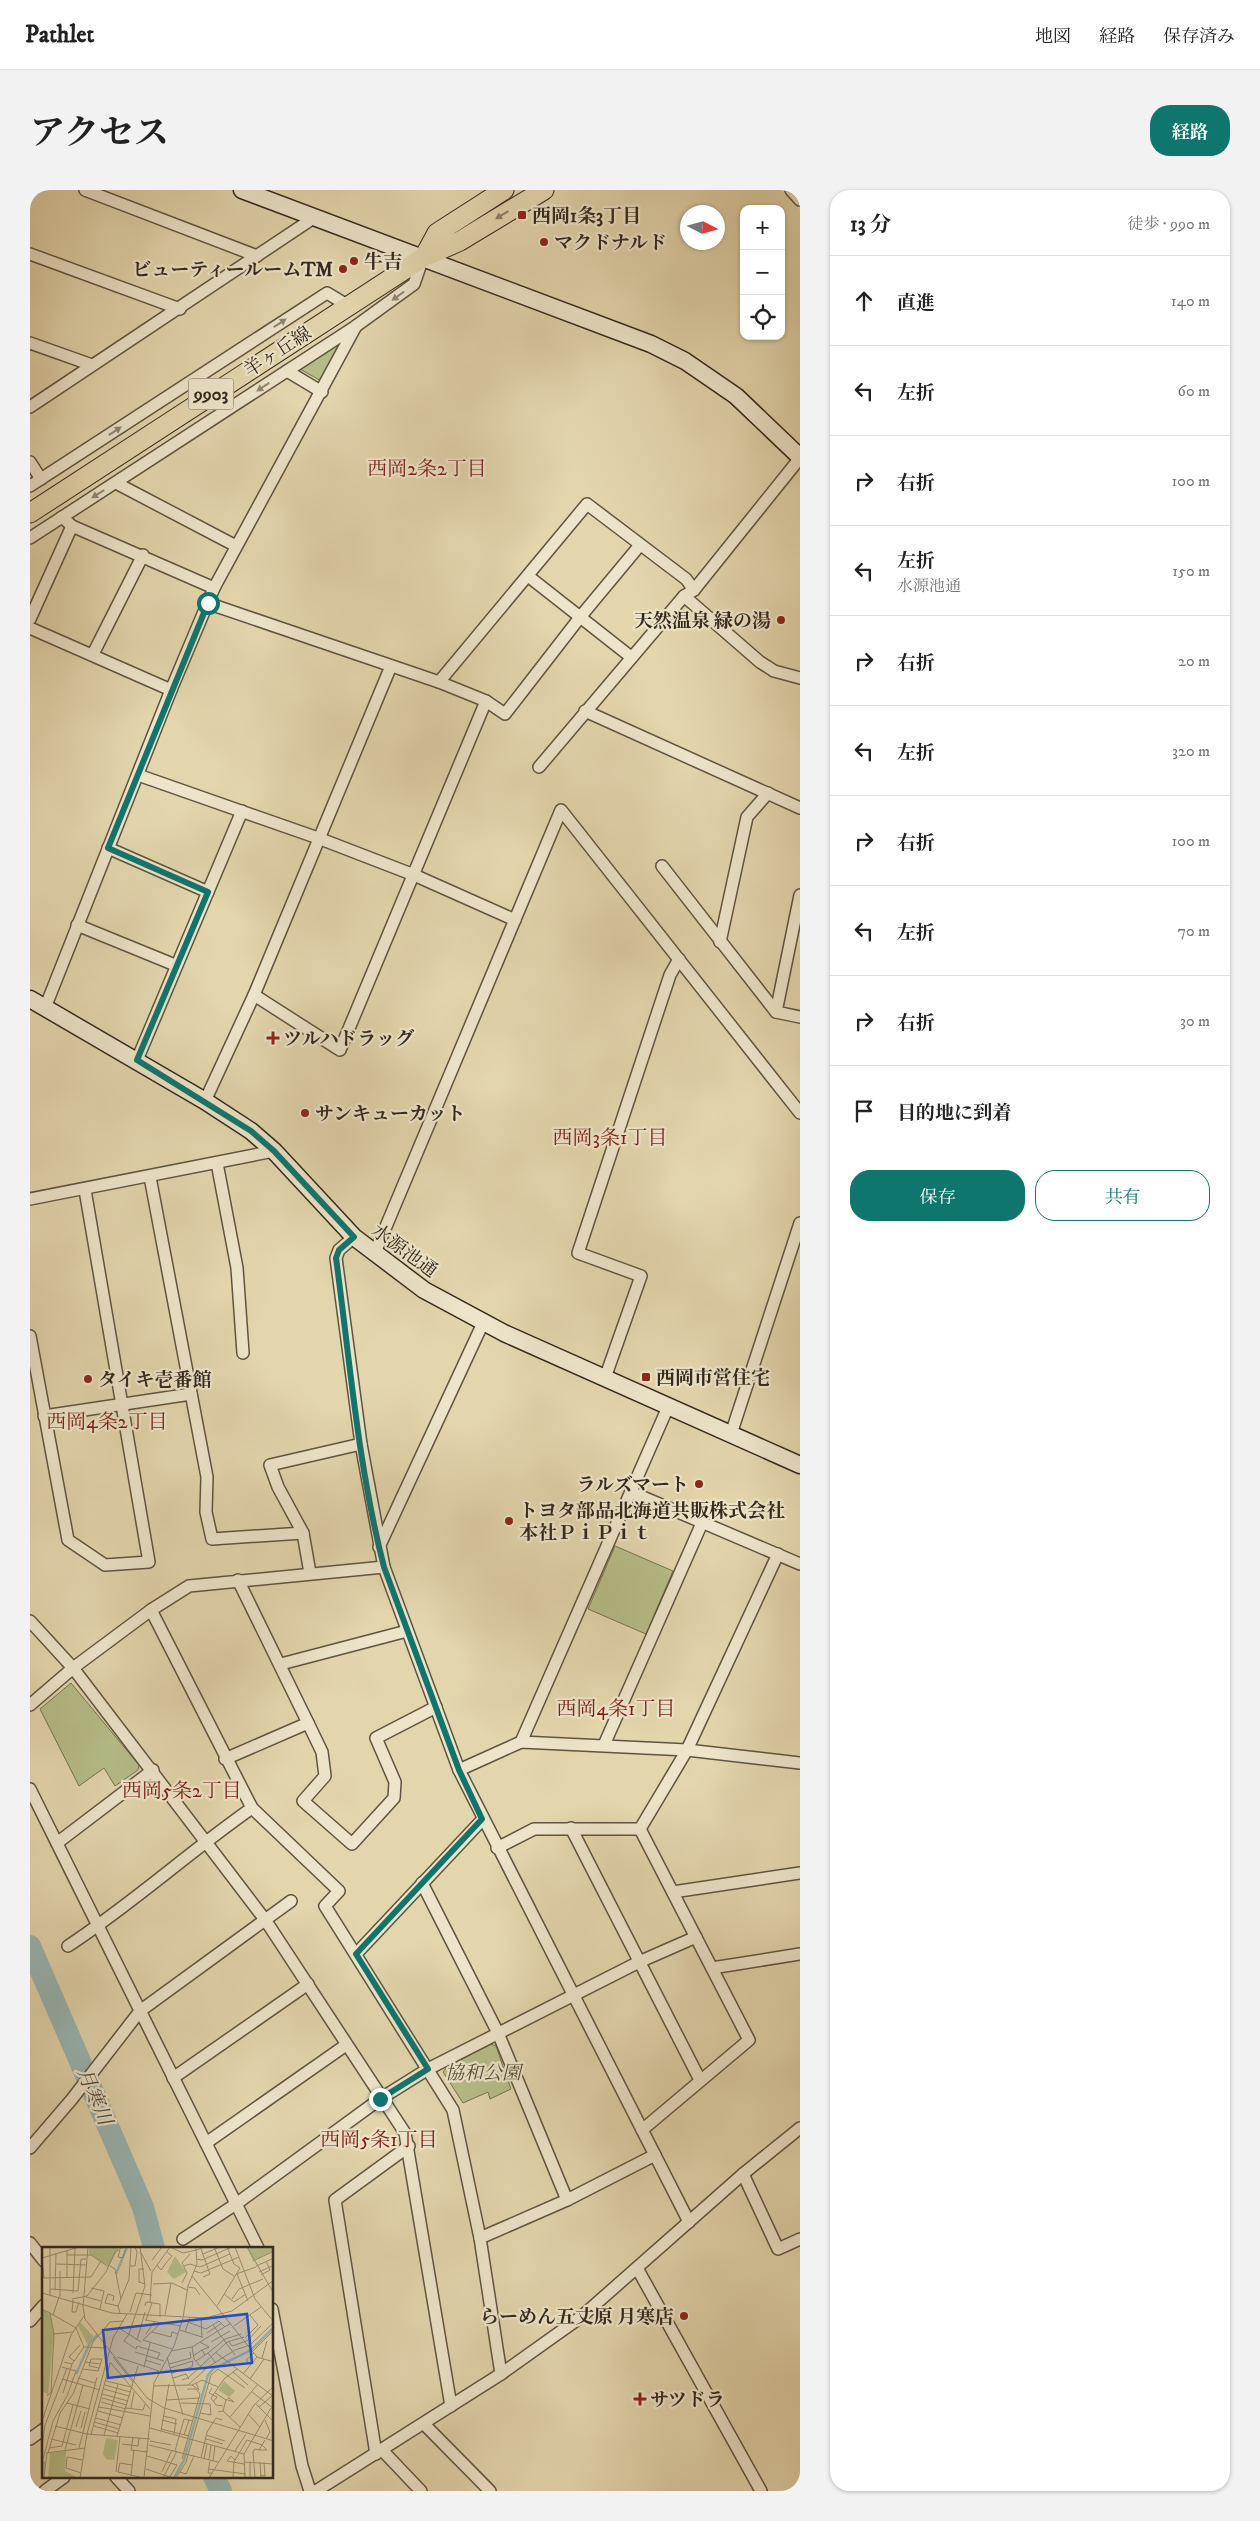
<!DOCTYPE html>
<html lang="ja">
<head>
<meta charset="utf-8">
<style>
  body { margin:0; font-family:"IM FELL DW Pica","Noto Serif JP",serif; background:#f2f2f2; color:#222 }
  .controls { position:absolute; right:15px; top:15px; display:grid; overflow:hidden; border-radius:10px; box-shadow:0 1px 4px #0004 }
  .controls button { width:45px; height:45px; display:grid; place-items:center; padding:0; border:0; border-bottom:1px solid #e0e0e0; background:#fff; color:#222; font:25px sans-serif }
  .compass { position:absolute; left:650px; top:15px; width:45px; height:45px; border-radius:50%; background:#fff; box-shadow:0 1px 4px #0004; rotate:96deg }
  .stop { position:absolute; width:15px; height:15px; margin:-11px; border:4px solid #0f766e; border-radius:50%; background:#fff }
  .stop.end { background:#0f766e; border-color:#fff; box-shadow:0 1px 5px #0008 }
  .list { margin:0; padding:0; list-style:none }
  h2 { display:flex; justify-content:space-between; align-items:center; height:65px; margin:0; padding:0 20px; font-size:21px }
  h2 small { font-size:16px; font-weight:400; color:#767676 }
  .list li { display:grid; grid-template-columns:32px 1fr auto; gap:15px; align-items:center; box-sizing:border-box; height:90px; padding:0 20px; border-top:1px solid #e0e0e0 }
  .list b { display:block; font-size:19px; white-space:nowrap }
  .list p { margin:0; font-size:16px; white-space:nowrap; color:#767676 }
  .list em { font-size:16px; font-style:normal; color:#767676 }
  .actions { display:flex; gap:10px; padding:15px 20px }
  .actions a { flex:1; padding:11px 0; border:1px solid #0f766e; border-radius:20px; text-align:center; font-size:18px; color:#0f766e }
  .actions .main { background:#0f766e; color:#fff }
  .icon { flex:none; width:28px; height:28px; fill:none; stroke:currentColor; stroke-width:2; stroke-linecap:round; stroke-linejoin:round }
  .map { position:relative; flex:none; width:770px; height:2301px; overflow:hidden; border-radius:20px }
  header { display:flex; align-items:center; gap:30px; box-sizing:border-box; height:70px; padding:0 25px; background:#fff; border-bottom:1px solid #e0e0e0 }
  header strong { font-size:24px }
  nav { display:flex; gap:28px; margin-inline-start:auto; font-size:18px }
  .intro { display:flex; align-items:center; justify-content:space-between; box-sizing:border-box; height:120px; padding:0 30px }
  h1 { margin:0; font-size:35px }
  .button { padding:12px 22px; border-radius:20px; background:#0f766e; color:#fff; font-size:18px; font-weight:700 }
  main { display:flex; gap:30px; padding:0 30px }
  aside { flex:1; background:#fff; border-radius:20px; box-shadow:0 1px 4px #0004 }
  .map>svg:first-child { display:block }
  .green { fill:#b6bd88; stroke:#747352 }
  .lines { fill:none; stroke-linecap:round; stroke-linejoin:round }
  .river { stroke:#98b6b3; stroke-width:22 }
  .street-casing { stroke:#5f5441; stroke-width:14 }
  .secondary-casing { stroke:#33291d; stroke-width:19 }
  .primary-casing { stroke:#33291d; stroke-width:21 }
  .street { stroke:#ede4c9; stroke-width:11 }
  .secondary { stroke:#ede4c9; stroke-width:16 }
  .primary { stroke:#e3d5ac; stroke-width:19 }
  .oneway { fill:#8b7f64 }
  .oneway2 { fill:#908673 }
  .route { stroke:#0f766e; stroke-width:6 }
  .poi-dot { fill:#8f2418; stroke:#ede4c9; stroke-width:2 }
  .labels { text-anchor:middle; stroke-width:4.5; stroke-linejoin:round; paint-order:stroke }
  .shield { fill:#ede4c9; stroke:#6b6151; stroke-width:1 }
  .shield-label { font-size:18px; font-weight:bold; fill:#33291d }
  .poi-label { font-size:19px; font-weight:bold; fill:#33291d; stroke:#ede4c9; text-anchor:start }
  .street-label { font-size:19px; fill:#33291d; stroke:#ede4c9 }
  .park-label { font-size:19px; font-style:italic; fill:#544e38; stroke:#ede4c9 }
  .neighbourhood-label { font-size:20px; fill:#7a1f14; stroke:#ede4c9 }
  .water-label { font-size:20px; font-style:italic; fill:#4c4c42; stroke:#ede4c9 }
  .inset-river { fill:none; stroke:#98b6b3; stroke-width:2.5 }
  .inset-road { fill:none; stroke:#9d9073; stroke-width:1 }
  .view { fill:#1d4ed8; fill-opacity:0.15; stroke:#1d4ed8; stroke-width:2.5 }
  .inset-edge { fill:none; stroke:#33291d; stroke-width:2.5 }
</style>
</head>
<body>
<header>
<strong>Pathlet</strong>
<nav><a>地図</a><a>経路</a><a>保存済み</a></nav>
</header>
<div class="intro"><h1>アクセス</h1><a class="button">経路</a></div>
<main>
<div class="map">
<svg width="770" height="2301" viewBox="0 0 770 2301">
  <rect width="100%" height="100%" fill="#e3d5ac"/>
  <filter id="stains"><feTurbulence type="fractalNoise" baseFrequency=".004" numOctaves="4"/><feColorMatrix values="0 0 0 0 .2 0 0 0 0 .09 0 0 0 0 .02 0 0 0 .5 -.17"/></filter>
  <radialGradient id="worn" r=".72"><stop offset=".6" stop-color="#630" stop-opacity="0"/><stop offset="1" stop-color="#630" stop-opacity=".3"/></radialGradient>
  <g class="green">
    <path d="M317,148L293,192L268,178Z"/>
    <path d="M585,1356L643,1381L616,1444L558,1419Z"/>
    <path d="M41,1493L109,1575L108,1580L85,1596L74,1578L49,1596L10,1519Z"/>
    <path d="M461,1854L466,1856L481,1899L460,1909L458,1902L433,1913L413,1882L417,1877Z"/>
  </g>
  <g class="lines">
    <g class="river">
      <path d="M0,1756L113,2017L124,2058"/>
      <path d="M184,2287L191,2301"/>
    </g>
    <g class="street-casing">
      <g id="street">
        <path d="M55,0L227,66"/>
        <path d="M761,0L770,10"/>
        <path d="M0,64L150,119"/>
        <path d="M0,153L62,175"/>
        <path d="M257,181L292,202"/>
        <path d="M0,217L285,27"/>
        <path d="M0,272L11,289"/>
        <path d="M86,293L206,356"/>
        <path d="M0,296L297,103L317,115"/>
        <path d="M32,327L42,336L184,398"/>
        <path d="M0,348L326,136L384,94L393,68"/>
        <path d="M610,355L551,426L475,524L456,511L409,492L557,314L656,389L664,400"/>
        <path d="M498,386L601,467"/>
        <path d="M654,406L730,472L744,481L770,488"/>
        <path d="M177,413L409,492"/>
        <path d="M0,429L42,336"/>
        <path d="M0,438L141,500"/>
        <path d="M63,464L113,365"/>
        <path d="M555,521L770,618"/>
        <path d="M509,577L654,406L664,400L770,268"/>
        <path d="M108,585L288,648L384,685L485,730"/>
        <path d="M78,658L178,702"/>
        <path d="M632,676L746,822L770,827"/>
        <path d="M47,735L145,775"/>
        <path d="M690,752L717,627L738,603"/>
        <path d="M224,805L310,860L456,511"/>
        <path d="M15,818L141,500L184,398L326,136"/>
        <path d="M746,822L770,705"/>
        <path d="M107,870L212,621"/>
        <path d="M175,911L224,805L361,476"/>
        <path d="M187,973L207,1078L213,1163"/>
        <path d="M120,987L177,1287L176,1322L182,1349L273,1343"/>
        <path d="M0,1009L244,961"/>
        <path d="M324,1047L309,1060L306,1068L331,1254L354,1377L429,1580L659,2032"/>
        <path d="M344,1065L531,620L770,923"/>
        <path d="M0,1146L38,1350L75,1375L119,1372L55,1000"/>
        <path d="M575,1188L611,1086L548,1063L640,785L649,769"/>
        <path d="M14,1226L161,1204"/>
        <path d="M701,1244L770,1033"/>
        <path d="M601,1302L770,1374"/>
        <path d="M349,1357L453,1133"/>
        <path d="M280,1383L273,1343L248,1297L240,1275L331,1254"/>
        <path d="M0,1431L43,1478L236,1731L375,1943L421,2216"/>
        <path d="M251,1474L377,1441"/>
        <path d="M0,1515L43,1478L121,1420L159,1396L354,1377"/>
        <path d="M278,1533L292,1562L295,1586L273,1611L322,1654L364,1608L365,1592L346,1548L406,1517"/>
        <path d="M491,1552L638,1217"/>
        <path d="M574,1555L672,1333"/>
        <path d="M195,1569L278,1533L208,1390"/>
        <path d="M429,1580L491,1552L657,1560L770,1573"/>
        <path d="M0,1599L228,2058"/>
        <path d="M222,1618L309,1701L295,1716L423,1920L450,2048L471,2184"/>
        <path d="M541,1638L670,1890"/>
        <path d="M27,1653L123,1580"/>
        <path d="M467,1658L504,1639H610"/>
        <path d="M392,1693L468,1843L537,2010"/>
        <path d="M643,1702L770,1683"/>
        <path d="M38,1756C102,1714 159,1662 222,1618L121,1420"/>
        <path d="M326,1764L453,1629"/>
        <path d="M682,1778L770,1764"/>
        <path d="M143,1888L278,1794"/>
        <path d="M612,1940L719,1850L610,1639L657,1560L748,1364"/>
        <path d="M176,1953L316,1855"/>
        <path d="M0,1958L42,1909L110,1821L261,1711"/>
        <path d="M713,1984L748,2059L770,2049"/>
        <path d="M450,2048L537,2010L625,1965"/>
        <path d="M153,2049L206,2014L350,1909L398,1879L609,1772L666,1747"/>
        <path d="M0,2053L14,2071"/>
        <path d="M607,2078L731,2301"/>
        <path d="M242,2119L272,2276L280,2301"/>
        <path d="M0,2131L14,2115"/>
        <path d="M394,2234L460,2301"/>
        <path d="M0,2249L14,2239"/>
        <path d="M352,2260L391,2301"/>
        <path d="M346,2264L305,2010L379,1956"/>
        <path d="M86,2287L99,2301"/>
        <path d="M15,2301L34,2287"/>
        <path d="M286,2301L471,2184L551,2127L713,1984L770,1938"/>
      </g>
    </g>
    <g class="secondary-casing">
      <g id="secondary">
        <path d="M212,0L621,154L655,171L706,206L770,267"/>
        <path d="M0,809L175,911L221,941L244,961L324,1047L394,1100L474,1143L770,1275"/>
      </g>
    </g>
    <g class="primary-casing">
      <g id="primary">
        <path d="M394,67L407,43L474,0"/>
        <path d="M0,323L394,67L430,51L514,0"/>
      </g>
    </g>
    <use href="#street" class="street"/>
    <use href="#secondary" class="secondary"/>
    <use href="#primary" class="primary"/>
  </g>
  <defs><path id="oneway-solid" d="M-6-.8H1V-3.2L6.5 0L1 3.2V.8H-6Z" transform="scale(1.25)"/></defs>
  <use class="oneway" href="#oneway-solid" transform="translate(472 25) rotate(149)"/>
  <g class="oneway2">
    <use href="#oneway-solid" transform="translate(368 106) rotate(144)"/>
    <use href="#oneway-solid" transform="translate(250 133) rotate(-33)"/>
    <use href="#oneway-solid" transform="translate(233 197) rotate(147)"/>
    <use href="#oneway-solid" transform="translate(85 241) rotate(-33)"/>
    <use href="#oneway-solid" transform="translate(68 304) rotate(148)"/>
  </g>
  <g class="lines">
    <path class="route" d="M178,413L78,658L178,702L107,870L221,941L244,961L324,1047L309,1060L306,1068C320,1171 328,1277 354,1377L429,1580L452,1629L326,1764L398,1879L350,1909"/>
  </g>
  <g class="poi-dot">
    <rect x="487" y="20" width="10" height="10" rx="2.5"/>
    <circle cx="514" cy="52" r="5"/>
    <circle cx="324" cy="71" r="5"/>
    <circle cx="313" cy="79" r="5"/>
    <circle cx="751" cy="430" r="5"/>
    <path d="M240.5 840.5h5v5h5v5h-5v5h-5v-5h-5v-5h5z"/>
    <circle cx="275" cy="923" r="5"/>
    <rect x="611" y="1182" width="10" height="10" rx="2.5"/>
    <circle cx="58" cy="1189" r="5"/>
    <circle cx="669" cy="1294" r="5"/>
    <circle cx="479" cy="1331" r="5"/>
    <circle cx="654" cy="2126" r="5"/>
    <path d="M607.5 2201.5h5v5h5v5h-5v5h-5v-5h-5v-5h5z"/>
  </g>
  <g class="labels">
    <rect class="shield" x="158.5" y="188.5" width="45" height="31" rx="4"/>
    <g class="shield-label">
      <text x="181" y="210">9903</text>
    </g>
    <g class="poi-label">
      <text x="502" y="32">西岡1条3丁目</text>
      <text x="524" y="59">マクドナルド</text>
      <text x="334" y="78">牛吉</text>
      <text x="303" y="86" text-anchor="end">ビューティールームTM</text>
      <text x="741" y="437" text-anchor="end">天然温泉 緑の湯</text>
      <text x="253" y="855">ツルハドラッグ</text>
      <text x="285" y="930">サンキューカット</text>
      <text x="626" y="1194">西岡市営住宅</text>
      <text x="68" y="1196">タイキ壱番館</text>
      <text x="659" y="1301" text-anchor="end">ラルズマート</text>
      <text x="489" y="1327">トヨタ部品北海道共販株式会社<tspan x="489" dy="22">本社ＰｉＰｉｔ</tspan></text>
      <text x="644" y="2133" text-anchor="end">らーめん五丈原 月寒店</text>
      <text x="620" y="2216">サツドラ</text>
    </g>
    <g class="street-label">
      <text transform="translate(247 161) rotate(-33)" y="7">羊ヶ丘線</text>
      <text transform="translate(375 1060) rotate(36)" y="7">水源池通</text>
    </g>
    <g class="park-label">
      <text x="453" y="1889">協和公園</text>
    </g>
    <g class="neighbourhood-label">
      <text x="397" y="285">西岡2条2丁目</text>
      <text x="580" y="954">西岡3条1丁目</text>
      <text x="77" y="1238">西岡4条2丁目</text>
      <text x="586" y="1525">西岡4条1丁目</text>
      <text x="152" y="1607">西岡5条2丁目</text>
      <text x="349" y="1956">西岡5条1丁目</text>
    </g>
    <g class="water-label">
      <text transform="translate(65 1906) rotate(67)" y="7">月寒川</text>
    </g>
  </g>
  <g transform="translate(12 2057)">
    <rect width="231" height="231" fill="#e3d5ac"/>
    <path d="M47,0H77L67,19L47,7ZM205,0H231V4L211,14ZM133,9L144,25L132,32L125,25ZM0,62L8,67L12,86L6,148L0,143ZM38,75L52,90L46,98L36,79ZM182,134L193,144L187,150L176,143ZM64,191L76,193L72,213L64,212L61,207ZM24,204L23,224L37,231H6L8,206Z" fill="#b6bd88"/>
    <path class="inset-river" d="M74,27L85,0M34,127L48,96L56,87M1,231L2,214M132,231L142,213L166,128L171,122L209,103L232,80"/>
    <path class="inset-road" d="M8,0V48M46,0L41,60L43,72L105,151L122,161L232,194M128,0L141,6L154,3L153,0M172,0L181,22L192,29M193,0L213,52L232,75M205,0L232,47M159,2L168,27L161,30M25,3V30M78,3L76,10L81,11L84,0M99,6L109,24M161,7L178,0M25,8H49L67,20M0,11L37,0M0,11L2,31M155,12L160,13L190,0M110,13L120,0M211,14L232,4M14,17L44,18M115,18L119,23L124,16L130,9L125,5M68,19L73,22L79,52M88,19H93L95,5L93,0M142,19L148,17L158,20L188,7M214,19L232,11M102,22H97V35L103,37M152,24L159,26L197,10M217,25L232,18M194,27L214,20M195,27L206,54M219,28L228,23L224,14M150,29L215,110L232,115M0,31L49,30L59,14M140,36L145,26L140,16L148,7M111,37L130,36L145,43M146,40L153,41L158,48M49,41L62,44L58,62M9,42L36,44L39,12H44M13,43L14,6M0,46L70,66L163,71L190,64L232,33M31,46L33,1M182,47L192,55L204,47M18,50V24M44,50L59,54M30,52L45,49L64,25L73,5L81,0M190,52L197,42L221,32M31,53L30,65H34L37,55M71,54L72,49L66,47L63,56L76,59M108,56L110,25L128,0M103,59L104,55L118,57V70M175,59L198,21L192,17L185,0M0,62L8,66L12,87L9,145L5,149M88,65L94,46L110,48M8,66L34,81L42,100M78,66L76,59L87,32L89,0M11,68L17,50M123,68L129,36M159,71L160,91M103,73L139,79M104,73L110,56M120,75L101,93L130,102M146,75L164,82L177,74L183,80M171,78L193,108M192,79L219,60M77,81L99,95M138,83L160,90M110,85L129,90L130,85L136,87M143,85L148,70M165,86L180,76M12,87L31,85M87,87L103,39L98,0M87,87L82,94L94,102L95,99L118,106L115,112M104,87L113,74M203,91L216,78L208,68M95,93L103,65M186,94L190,99L205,94M205,94L219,79M158,95L167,100L160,103M169,95L188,84M150,100L152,112L162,123M129,104L150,100L189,76M211,104L232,83M93,105L122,114M173,105L232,150M166,106L183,92L199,87M151,109L160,103L163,108M71,110L91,135M75,110L117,124M125,110L141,168M220,111L225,94M103,113L119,118M32,114L27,110L38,98M154,114L166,106L174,116M22,115L30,117L42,100L63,101M43,115L58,117M68,115L108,162M127,117L149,111L148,105M209,118L204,113L212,106M102,120L108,96M128,121L151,114M40,122L56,124L60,112H49L47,119L57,121M191,125L206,138M130,126L150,120L151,114M201,127L215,110M36,131L53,136M131,131L144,127L147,132M20,132L58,143M208,132L222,112M140,133L146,131L185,95L202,90M64,134L89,140M63,138L88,145M146,138L166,120L193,103L208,98L232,75M150,138L157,143L154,136M111,139L150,138L160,133L176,140M170,141L167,146L175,150L171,155M62,142L87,149M210,145L231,161M21,146L30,117M173,146L184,153L181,164L176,165M60,147L86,154M60,151L85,158M124,153L158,151M184,153L187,151L192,155L186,153M59,155L84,162M25,156L48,162M139,156L168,157L169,168L158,166M213,156L232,175M181,159L174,158L169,151L182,132L195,122M57,160L108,169M217,160L231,148M84,161L101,163L103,157M89,161L92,145M56,164L81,171M181,164L198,180M206,167L218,180M121,169L134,172L132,188M188,170L216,137M54,171L79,178M120,173L135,177M223,173L228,185L224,192M0,174L29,88L42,69M52,175L77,182M13,179L45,187L108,192M52,179L76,186M34,180L39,164M39,181L43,165M108,181L202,207M119,182L147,189M119,184L127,137M49,188L68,116M62,188L76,137M142,188L147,173M164,188L183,194M75,189L96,119M91,190L89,203L106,205M9,192L34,198M164,192L181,197M108,194L129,198M80,197L96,199L97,191M107,198L176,215M220,198L225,203H217L223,193M0,199L3,178L25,121M7,201L20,199L31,158M37,201L55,130M23,203L41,138M133,204L142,172L151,174M193,204L204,187M4,206L43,201M6,206L18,166L31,147L51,95L68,75L82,74M105,209L135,218L127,231M159,211L165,185L174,171L180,173M140,212L158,147L154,142H145M162,212L165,197M167,213L169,198M193,213L189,209L185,214L202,217M168,214L166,226H170M171,214L173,199M202,215L232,217M208,215V231M218,215L219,231M0,216L11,174L25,149L34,124L20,120M90,218L78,216L76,225L102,231L112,136L132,99L141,71L146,39L155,17L154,3L163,0M104,222L131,231M166,222L204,227M74,225L78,189M120,225L130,203M138,225L144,227L152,209M39,226L24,221L25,210L41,213M219,228L223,229L222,215M89,229L92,203M2,231L5,206M38,231L45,187L71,91L85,67M121,231L135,204M134,231L144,215L169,128L176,122L203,141M167,231L212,158L232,139M191,231L192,215L205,193L220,198M203,231L202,207L229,161M213,231L211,205L213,202L217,203"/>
    <path class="view" d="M205,67L210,116L66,131L61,83Z"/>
    <rect width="231" height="231" class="inset-edge"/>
  </g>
  <rect width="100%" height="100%" filter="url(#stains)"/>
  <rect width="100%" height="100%" fill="url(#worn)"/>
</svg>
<div class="controls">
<button>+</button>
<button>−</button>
<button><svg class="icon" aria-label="locate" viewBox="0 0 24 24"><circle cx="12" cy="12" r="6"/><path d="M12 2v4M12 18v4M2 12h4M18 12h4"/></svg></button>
</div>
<svg class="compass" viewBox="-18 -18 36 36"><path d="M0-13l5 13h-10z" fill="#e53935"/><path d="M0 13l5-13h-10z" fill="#767676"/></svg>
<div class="stop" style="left:178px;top:413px"></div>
<div class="stop end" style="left:350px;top:1909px"></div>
</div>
<aside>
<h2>13 分<small>徒歩 · 990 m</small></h2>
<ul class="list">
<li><svg class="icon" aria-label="ahead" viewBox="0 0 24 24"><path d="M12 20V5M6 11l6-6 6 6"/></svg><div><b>直進</b></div><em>140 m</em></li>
<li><svg class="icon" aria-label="left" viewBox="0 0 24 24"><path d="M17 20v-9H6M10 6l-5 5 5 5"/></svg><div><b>左折</b></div><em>60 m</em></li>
<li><svg class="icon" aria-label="right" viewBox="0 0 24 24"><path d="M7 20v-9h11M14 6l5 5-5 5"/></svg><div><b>右折</b></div><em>100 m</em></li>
<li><svg class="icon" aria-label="left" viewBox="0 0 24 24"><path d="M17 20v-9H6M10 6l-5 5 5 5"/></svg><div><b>左折</b><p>水源池通</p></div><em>150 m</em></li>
<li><svg class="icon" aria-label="right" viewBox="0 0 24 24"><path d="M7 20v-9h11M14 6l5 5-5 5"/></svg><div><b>右折</b></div><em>20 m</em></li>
<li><svg class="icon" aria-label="left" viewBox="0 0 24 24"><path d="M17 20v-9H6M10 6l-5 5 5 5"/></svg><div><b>左折</b></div><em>320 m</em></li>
<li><svg class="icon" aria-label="right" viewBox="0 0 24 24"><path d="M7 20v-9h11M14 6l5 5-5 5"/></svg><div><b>右折</b></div><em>100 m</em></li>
<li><svg class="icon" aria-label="left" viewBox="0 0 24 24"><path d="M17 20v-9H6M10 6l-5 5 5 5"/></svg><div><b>左折</b></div><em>70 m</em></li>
<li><svg class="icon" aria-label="right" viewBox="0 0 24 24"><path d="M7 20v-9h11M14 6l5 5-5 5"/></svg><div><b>右折</b></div><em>30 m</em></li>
<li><svg class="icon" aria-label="arrive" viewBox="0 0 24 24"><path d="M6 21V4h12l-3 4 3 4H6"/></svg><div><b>目的地に到着</b></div></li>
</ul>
<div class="actions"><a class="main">保存</a><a>共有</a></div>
</aside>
</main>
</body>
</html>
